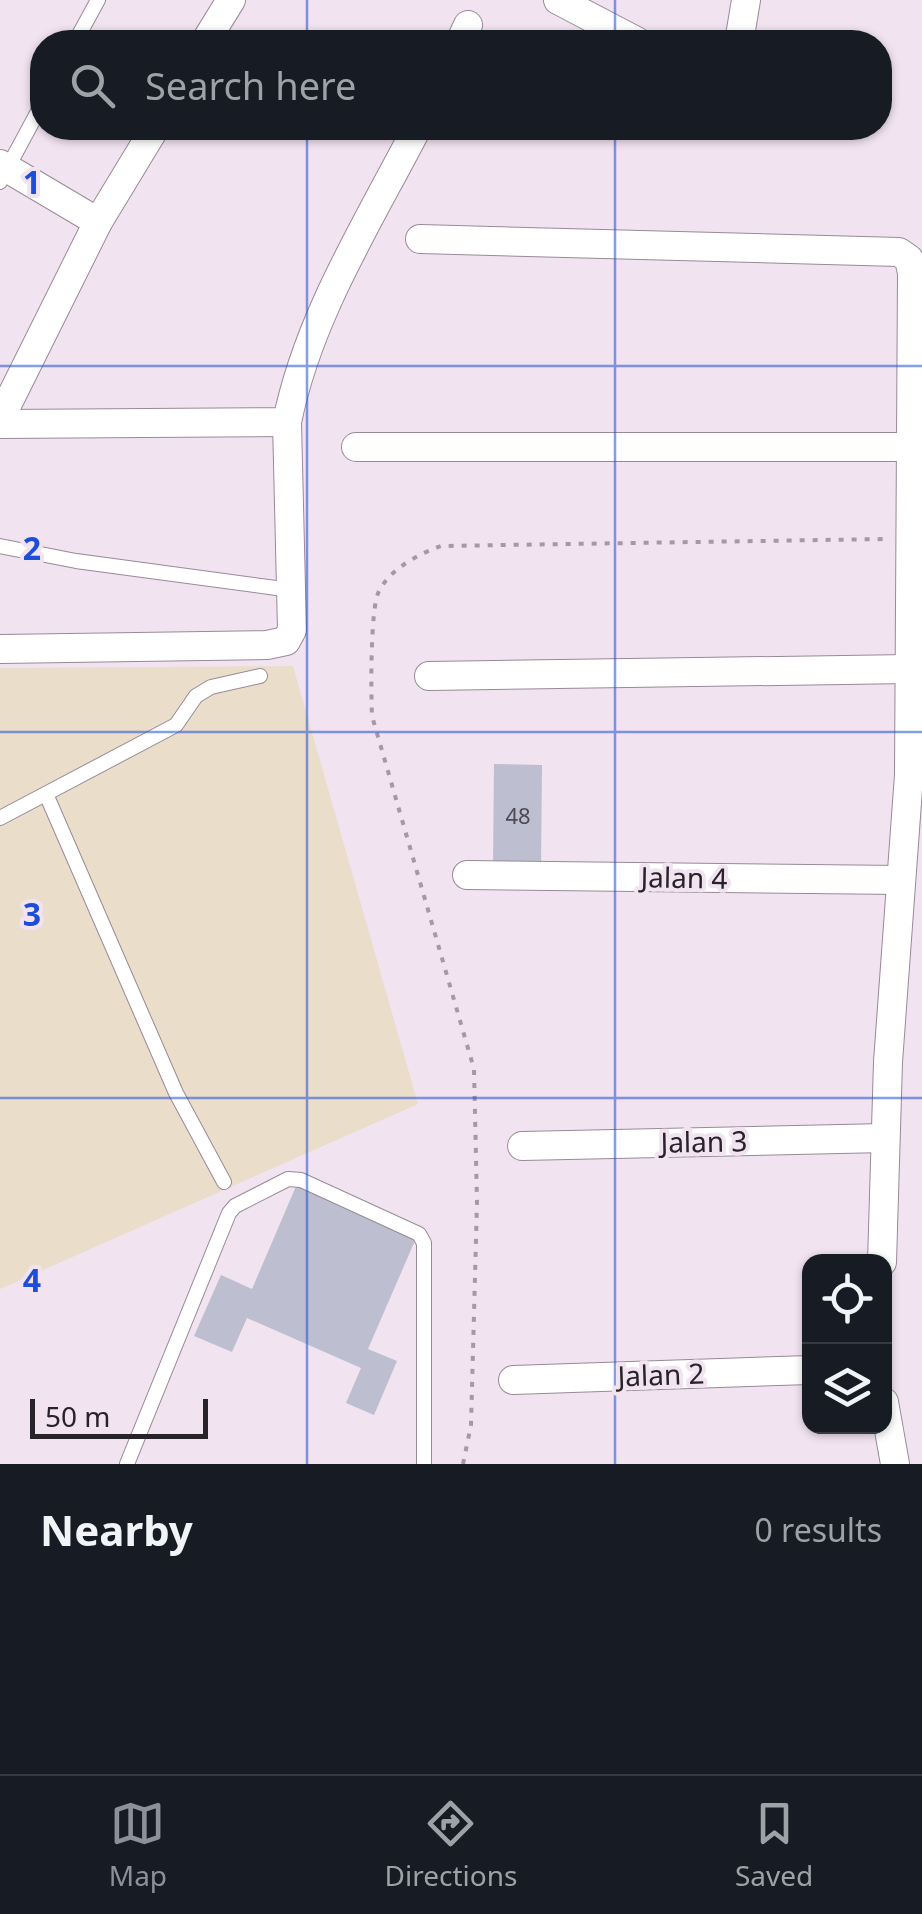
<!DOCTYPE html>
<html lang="en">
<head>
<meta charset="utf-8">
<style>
  body { margin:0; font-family:"Noto Sans",sans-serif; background:#20242c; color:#f1f3f6 }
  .controls { position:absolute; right:30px; bottom:30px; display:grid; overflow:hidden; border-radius:20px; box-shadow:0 2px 8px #0004 }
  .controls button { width:90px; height:90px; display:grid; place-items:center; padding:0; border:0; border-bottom:2px solid #363941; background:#171b24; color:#f1f3f6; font:50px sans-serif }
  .scale { position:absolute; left:30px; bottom:25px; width:178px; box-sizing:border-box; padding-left:10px; border:5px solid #282328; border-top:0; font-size:28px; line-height:35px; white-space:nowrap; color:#282328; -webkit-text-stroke:8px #f2e3f1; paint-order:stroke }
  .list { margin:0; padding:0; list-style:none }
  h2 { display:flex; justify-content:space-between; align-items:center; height:130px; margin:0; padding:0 40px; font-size:42px }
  h2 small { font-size:32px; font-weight:400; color:#9ea1a6 }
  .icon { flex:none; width:55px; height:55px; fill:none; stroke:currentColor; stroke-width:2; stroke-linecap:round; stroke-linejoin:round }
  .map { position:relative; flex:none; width:922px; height:1464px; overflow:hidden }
  .search { position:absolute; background:#171b24; box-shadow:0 2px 8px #0004; left:30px; right:30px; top:30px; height:110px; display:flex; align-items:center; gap:25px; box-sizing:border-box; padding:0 35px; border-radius:40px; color:#9ea1a6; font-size:38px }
  .sheet { height:310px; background:#171b24 }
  nav { display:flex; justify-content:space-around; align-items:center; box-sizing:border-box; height:140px; border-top:2px solid #363941; background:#171b24; font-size:28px; color:#9ea1a6 }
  nav a { display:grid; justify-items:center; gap:5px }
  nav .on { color:#8c9099 }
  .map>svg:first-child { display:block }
  .education { fill:#eaddc9 }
  .building { fill:#bdbecf }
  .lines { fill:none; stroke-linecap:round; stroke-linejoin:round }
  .service-casing { stroke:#988a97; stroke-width:16 }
  .minor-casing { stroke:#988a97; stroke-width:30 }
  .path { stroke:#a599a4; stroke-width:4; stroke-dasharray:5 8; stroke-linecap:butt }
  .service { stroke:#fff; stroke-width:14 }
  .minor { stroke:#fff; stroke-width:28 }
  .grid { fill:none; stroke:#1d4ed8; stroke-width:2.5; stroke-opacity:0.55 }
  .labels { text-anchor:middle; stroke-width:8; stroke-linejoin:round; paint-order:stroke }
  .number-label { font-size:22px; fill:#4d4a52 }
  .street-label { font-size:28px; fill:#282328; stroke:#f2e3f1 }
  .grid-label { font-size:32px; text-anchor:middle; font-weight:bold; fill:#1d4ed8; stroke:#f2e3f1; stroke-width:8; stroke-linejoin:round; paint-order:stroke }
</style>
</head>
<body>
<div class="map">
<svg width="922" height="1464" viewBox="0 0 922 1464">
  <rect width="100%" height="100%" fill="#f2e3f1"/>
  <path class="education" d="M293,666L418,1104L0,1289V668Z"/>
  <g class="building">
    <path d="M494,764L542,765L541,868H493Z"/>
    <path d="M297,1184L417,1236L368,1349L397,1361L374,1415L346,1403L361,1368L247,1318L232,1352L194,1336L221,1275L252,1289Z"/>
  </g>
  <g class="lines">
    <g class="service-casing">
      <g id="service">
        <path d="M75,42L98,0"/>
        <path d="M0,182L42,104"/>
        <path d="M0,546L76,561L291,590"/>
        <path d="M46,794L176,1093L224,1182"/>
        <path d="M0,818L176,725L196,696L211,687L260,676"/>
        <path d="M127,1464L229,1213L235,1206L288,1179L301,1180L419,1234L424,1243V1464"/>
      </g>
    </g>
    <g class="minor-casing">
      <g id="minor">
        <path d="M558,0L638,42"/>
        <path d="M205,42L231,0"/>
        <path d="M460,42L468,25"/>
        <path d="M739,42L746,0"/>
        <path d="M0,164L98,222"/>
        <path d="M420,239L899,252L909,259L912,273L909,775L888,1062L882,1262"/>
        <path d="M0,419L98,222L155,128"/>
        <path d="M0,424L287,422C308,317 368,223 417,128"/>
        <path d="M356,447H911"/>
        <path d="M0,649L267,645L286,641L292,630L287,422"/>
        <path d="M429,676L909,669"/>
        <path d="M467,875L901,880"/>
        <path d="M522,1146L885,1138"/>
        <path d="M513,1380L810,1370"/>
        <path d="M884,1402L895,1464"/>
      </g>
    </g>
    <path class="path" d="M463,1464L471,1425L477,1202L474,1069L372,716C371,693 370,608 379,591C391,568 419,554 441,546L886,539"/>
    <use href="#service" class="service"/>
    <use href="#minor" class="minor"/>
  </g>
  <path class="grid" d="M307,0V42M615,0V42M307,128V1464M615,128V1464M0,366H922M0,732H922M0,1098H922"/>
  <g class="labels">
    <g class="number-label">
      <text x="518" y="824">48</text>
    </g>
    <g class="street-label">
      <text transform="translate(684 878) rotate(1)" y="10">Jalan 4</text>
      <text transform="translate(704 1142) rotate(-1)" y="10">Jalan 3</text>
      <text transform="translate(661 1375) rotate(-2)" y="10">Jalan 2</text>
    </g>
  </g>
  <g class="grid-label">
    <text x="32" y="194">1</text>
    <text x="32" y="560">2</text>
    <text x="32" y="926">3</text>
    <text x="32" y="1292">4</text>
  </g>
</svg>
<div class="controls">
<button><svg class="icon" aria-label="locate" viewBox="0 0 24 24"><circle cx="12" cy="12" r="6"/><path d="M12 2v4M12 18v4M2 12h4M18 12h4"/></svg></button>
<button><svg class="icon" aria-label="layers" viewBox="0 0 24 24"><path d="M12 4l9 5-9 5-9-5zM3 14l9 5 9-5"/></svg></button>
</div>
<div class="scale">50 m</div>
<div class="search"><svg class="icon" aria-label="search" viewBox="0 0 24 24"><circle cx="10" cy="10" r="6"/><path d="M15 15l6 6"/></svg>Search here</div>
</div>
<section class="sheet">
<h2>Nearby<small>0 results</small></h2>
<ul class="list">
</ul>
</section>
<nav>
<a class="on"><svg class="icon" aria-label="map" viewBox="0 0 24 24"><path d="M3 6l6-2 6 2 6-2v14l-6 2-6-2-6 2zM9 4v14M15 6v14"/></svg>Map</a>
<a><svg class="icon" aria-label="directions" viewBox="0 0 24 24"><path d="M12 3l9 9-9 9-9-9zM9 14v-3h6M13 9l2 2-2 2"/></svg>Directions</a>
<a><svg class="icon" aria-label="saved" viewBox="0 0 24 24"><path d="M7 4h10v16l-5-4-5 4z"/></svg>Saved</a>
</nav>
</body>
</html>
